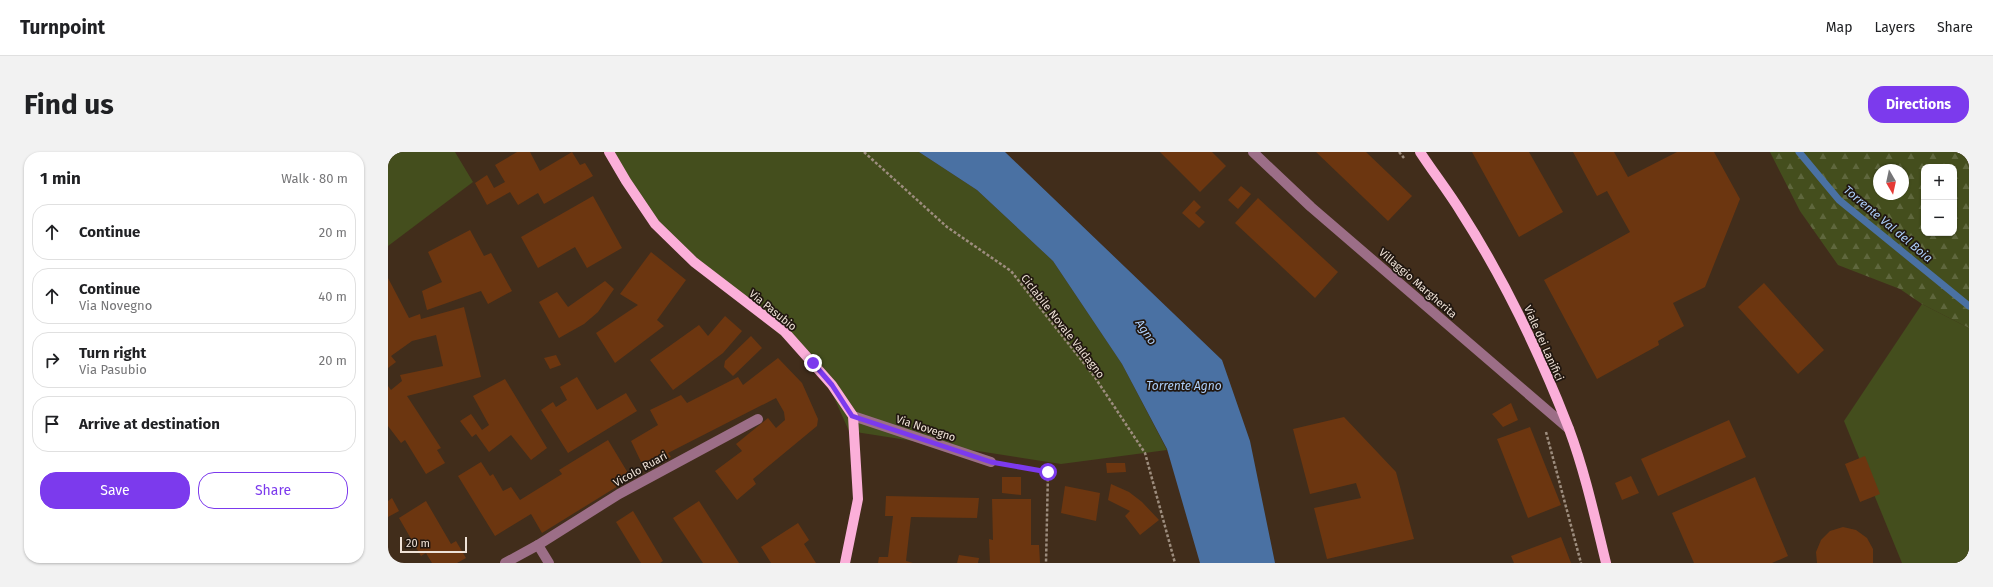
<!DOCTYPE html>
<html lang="en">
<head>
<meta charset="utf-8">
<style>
  body { margin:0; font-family:"Fira Sans",sans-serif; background:#f2f2f2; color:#202124 }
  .controls { position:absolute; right:12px; top:12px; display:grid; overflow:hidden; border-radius:8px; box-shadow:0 1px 3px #0004 }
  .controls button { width:36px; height:36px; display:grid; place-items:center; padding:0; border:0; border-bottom:1px solid #e0e0e0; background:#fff; color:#202124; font:20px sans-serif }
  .compass { position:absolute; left:1485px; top:12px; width:36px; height:36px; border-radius:50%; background:#fff; box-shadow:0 1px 3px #0004; rotate:171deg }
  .scale { position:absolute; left:12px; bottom:10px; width:67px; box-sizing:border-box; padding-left:4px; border:2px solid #efe2d7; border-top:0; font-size:11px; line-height:14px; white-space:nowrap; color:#efe2d7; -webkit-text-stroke:3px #211710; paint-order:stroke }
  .stop { position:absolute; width:12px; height:12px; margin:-9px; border:3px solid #7c3aed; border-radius:50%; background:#fff }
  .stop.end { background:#7c3aed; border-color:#fff; box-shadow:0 1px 4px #0008 }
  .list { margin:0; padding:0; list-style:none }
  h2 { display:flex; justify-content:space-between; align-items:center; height:52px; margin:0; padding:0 16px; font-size:17px }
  h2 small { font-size:13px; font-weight:400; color:#757577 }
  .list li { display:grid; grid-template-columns:26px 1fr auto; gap:12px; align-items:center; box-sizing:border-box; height:56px; margin:0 8px 8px; padding:0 8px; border:1px solid #e0e0e0; border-radius:16px }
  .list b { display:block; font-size:15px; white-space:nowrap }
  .list p { margin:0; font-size:13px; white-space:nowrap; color:#757577 }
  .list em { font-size:13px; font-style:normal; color:#757577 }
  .actions { display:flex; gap:8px; padding:12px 16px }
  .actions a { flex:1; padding:9px 0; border:1px solid #7c3aed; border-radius:16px; text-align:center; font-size:14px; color:#7c3aed }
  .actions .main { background:#7c3aed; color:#fff }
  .icon { flex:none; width:22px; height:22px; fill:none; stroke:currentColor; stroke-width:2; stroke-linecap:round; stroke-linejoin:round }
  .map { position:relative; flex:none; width:1581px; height:411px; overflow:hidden; border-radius:16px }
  header { display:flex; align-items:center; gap:24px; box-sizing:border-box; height:56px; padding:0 20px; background:#fff; border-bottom:1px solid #e0e0e0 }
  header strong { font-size:19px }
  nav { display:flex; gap:22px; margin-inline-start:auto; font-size:14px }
  .intro { display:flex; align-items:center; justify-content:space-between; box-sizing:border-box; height:96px; padding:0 24px }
  h1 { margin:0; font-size:28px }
  .button { padding:10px 18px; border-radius:16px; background:#7c3aed; color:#fff; font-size:14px; font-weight:700 }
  main { display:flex; gap:24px; padding:0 24px }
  aside { flex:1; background:#fff; border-radius:16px; box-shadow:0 1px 3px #0004 }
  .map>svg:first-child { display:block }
  .green { fill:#444e1d }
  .forest { fill:url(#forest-firs); fill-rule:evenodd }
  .water { fill:#4a71a3 }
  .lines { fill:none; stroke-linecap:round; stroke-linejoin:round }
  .stream { stroke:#4a71a3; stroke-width:7 }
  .building { fill:#6c3610 }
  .path { stroke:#9d8d7e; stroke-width:2.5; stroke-dasharray:3 2; stroke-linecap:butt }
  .minor { stroke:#9c6e87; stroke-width:10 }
  .major { stroke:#fbafd9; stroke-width:10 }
  .route { stroke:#7c3aed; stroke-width:5 }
  .labels { text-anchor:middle; stroke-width:3.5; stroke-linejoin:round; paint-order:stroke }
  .street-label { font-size:11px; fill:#efe2d7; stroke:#211710 }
  .water-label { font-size:12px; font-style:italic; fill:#add0fc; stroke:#211710 }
</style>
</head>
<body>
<header>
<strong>Turnpoint</strong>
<nav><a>Map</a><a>Layers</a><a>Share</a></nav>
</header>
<div class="intro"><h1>Find us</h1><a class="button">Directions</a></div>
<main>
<aside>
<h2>1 min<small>Walk · 80 m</small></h2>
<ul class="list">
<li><svg class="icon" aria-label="ahead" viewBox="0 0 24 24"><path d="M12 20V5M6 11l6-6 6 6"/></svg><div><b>Continue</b></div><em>20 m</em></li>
<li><svg class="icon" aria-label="ahead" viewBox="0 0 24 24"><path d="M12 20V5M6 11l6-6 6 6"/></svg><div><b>Continue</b><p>Via Novegno</p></div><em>40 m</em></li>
<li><svg class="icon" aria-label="right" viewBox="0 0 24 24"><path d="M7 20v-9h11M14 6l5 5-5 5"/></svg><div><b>Turn right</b><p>Via Pasubio</p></div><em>20 m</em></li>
<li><svg class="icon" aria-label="arrive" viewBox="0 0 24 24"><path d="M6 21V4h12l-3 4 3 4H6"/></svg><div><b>Arrive at destination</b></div></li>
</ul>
<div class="actions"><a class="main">Save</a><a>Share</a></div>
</aside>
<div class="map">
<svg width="1581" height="411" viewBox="0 0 1581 411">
  <defs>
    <pattern id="forest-firs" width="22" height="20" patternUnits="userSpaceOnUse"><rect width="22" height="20" fill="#444e1d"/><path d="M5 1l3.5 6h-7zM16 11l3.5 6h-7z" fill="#5f673d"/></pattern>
  </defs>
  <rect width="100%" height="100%" fill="#412d1b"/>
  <g class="green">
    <path d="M0,0H67L85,30L0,94Z"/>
    <path d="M219,0H531L589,38L665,109L734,212L779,298L673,312L461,279L435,221L269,74Z"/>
    <path d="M1534,152L1581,176V411H1514L1456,269Z"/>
  </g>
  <path class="forest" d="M1382,0H1581V176L1534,152L1512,137L1450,113L1412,59ZM1536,15H1566V81H1536ZM1491,18H1515V42H1491Z"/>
  <path class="water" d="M531,0H617L834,208L862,289L887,411H812L779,297L734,212L665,109L589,38Z"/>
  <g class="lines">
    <path class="stream" d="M1411,0L1451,48L1581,154"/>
  </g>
  <g class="building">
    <path d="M129,0H142L152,19L184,0L192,13L197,11L205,24L156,52L150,41L130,53L122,40L99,53L87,31L99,23L106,36L117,30L107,13Z"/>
    <path d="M772,0H824L838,14L812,40Z"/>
    <path d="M928,0H978L1024,44L1000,69Z"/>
    <path d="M1084,0H1141L1175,60L1131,85Z"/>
    <path d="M1185,0H1226L1240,25L1289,0H1326L1352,47L1317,135L1285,151L1296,174L1270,189L1271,193L1209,227L1156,128L1242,80L1219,39L1209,44Z"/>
    <path d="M853,34L863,42L850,57L840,48Z"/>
    <path d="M205,44L234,96L199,116L187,95L150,116L133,85Z"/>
    <path d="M870,46L950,120L927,146L847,71Z"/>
    <path d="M806,48L813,55L807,61L817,70L811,76L794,61Z"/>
    <path d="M82,78L96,104L103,101L124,139L100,152L93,139L39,158L34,139L54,130L40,100Z"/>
    <path d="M263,100L298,128L269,168L276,174L227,211L208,181L250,153L232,142Z"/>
    <path d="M0,126L21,166L32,162L33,167L76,155L93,225L19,244L53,296L49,298L57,311L38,322L17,288L13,291L0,274V234L3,238L14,229L12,223L55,214L48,183L24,189L3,204L8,210L0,216Z"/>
    <path d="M217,129L226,137L210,160L196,172L171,186L151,150L169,140L180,155Z"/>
    <path d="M1376,131L1436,198L1410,222L1350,155Z"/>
    <path d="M337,164L354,179L335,201L285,238L262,208L311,173L320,184Z"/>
    <path d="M363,184L374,196L345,224L336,215L337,209Z"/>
    <path d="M168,203L173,213L162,217L156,206Z"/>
    <path d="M390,206L414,231L430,267L429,274L365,327L368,332L349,348L327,319L354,299L348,292L380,266L388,276L397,268L396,260L388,246L280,301L283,305L257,318L243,289L270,273L262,258L293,243L299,251L350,225L355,233Z"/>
    <path d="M189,225L209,258L238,241L249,259L180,301L153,258L165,250L168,255L179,248L172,235Z"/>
    <path d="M117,227L159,296L143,308L123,283L101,300L88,282L84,285L72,269L83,262L94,278L101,273L85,244Z"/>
    <path d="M1123,251L1130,268L1115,275L1104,262Z"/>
    <path d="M956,265L1008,320L1026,387L939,407L926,356L973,346L968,331L922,342L905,277Z"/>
    <path d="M1341,268L1358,305L1270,344L1253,307Z"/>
    <path d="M1142,275L1173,353L1140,366L1109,287Z"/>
    <path d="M220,288L243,326L154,381L143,362L107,384L70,324L93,310L102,324L105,322L115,339L123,335L132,348L174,322L171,318Z"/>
    <path d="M1477,304L1492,342L1472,350L1457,312Z"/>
    <path d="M718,311H737L738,320L719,321Z"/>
    <path d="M1243,324L1251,341L1234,348L1227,331Z"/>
    <path d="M614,325H633V343L614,341Z"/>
    <path d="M1367,325L1400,404L1384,411H1306L1284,361Z"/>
    <path d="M723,332L741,340L754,350L771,368L752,383L737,364L742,359L720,348Z"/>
    <path d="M677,334L712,341L708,369L673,361Z"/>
    <path d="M498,344L591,346L589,366L523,365L518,409L525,411H490L491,405H500L505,364H497Z"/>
    <path d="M4,346L11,359L0,365V349Z"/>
    <path d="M604,347H643V393H651L652,411H602L601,387L605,388Z"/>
    <path d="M38,349L63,392L68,389L78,406L69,411H44L38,401L33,404L11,366Z"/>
    <path d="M311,349L351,411H315L285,366Z"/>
    <path d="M245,359L275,409L272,411H253L228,370Z"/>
    <path d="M410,371L421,388L416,392L428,411H383L373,395Z"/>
    <path d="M1455,375L1468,378L1479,386L1485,397V411H1429L1428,400L1433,388L1442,379Z"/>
    <path d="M1173,385L1183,411H1126L1123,404Z"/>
    <path d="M0,400L6,411H0Z"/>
    <path d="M571,403L591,406L590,411H569Z"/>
  </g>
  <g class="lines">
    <g class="path">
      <path d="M476,0L559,75L623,119L706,224L757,301L787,411"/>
      <path d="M1011,0L1016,6"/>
      <path d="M1158,280L1193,411"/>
      <path d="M617,313L660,320L658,411"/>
    </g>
    <g class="minor">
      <path d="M865,0L923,55L1181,277"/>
      <path d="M465,264L603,310"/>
      <path d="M150,393L231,342L370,267"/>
      <path d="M117,411L150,393L161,411"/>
    </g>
    <g class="major">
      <path d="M221,0L238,29L267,72L306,110L396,179L444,233L465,264L470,347L457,411"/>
      <path d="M1032,0C1045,20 1060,39 1073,60C1116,127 1152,202 1181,277C1197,320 1207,366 1218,411"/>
    </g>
  </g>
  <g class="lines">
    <path class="route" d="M425,211L444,233L464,264L603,310L660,320"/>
  </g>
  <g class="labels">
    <g class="street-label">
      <text transform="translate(1030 131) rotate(41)" y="4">Villaggio Margherita</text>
      <text transform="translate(385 158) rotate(39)" y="4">Via Pasubio</text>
      <text transform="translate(675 174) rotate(52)" y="4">Ciclabile Novale Valdagno</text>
      <text transform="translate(1156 191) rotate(66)" y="4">Viale dei Lanifici</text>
      <text transform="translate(538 276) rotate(18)" y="4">Via Novegno</text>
      <text transform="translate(252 317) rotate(-29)" y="4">Vicolo Ruari</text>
    </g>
    <g class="water-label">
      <text transform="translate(1500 72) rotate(40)" y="4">Torrente Val del Boia</text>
      <text transform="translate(758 180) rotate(56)" y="4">Agno</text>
      <text x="796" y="238">Torrente Agno</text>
    </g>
  </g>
</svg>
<div class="controls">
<button>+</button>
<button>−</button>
</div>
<svg class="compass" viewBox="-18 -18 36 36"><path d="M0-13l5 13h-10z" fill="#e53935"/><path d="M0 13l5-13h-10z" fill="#757577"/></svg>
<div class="scale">20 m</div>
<div class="stop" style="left:660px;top:320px"></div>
<div class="stop end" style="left:425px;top:211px"></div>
</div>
</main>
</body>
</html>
